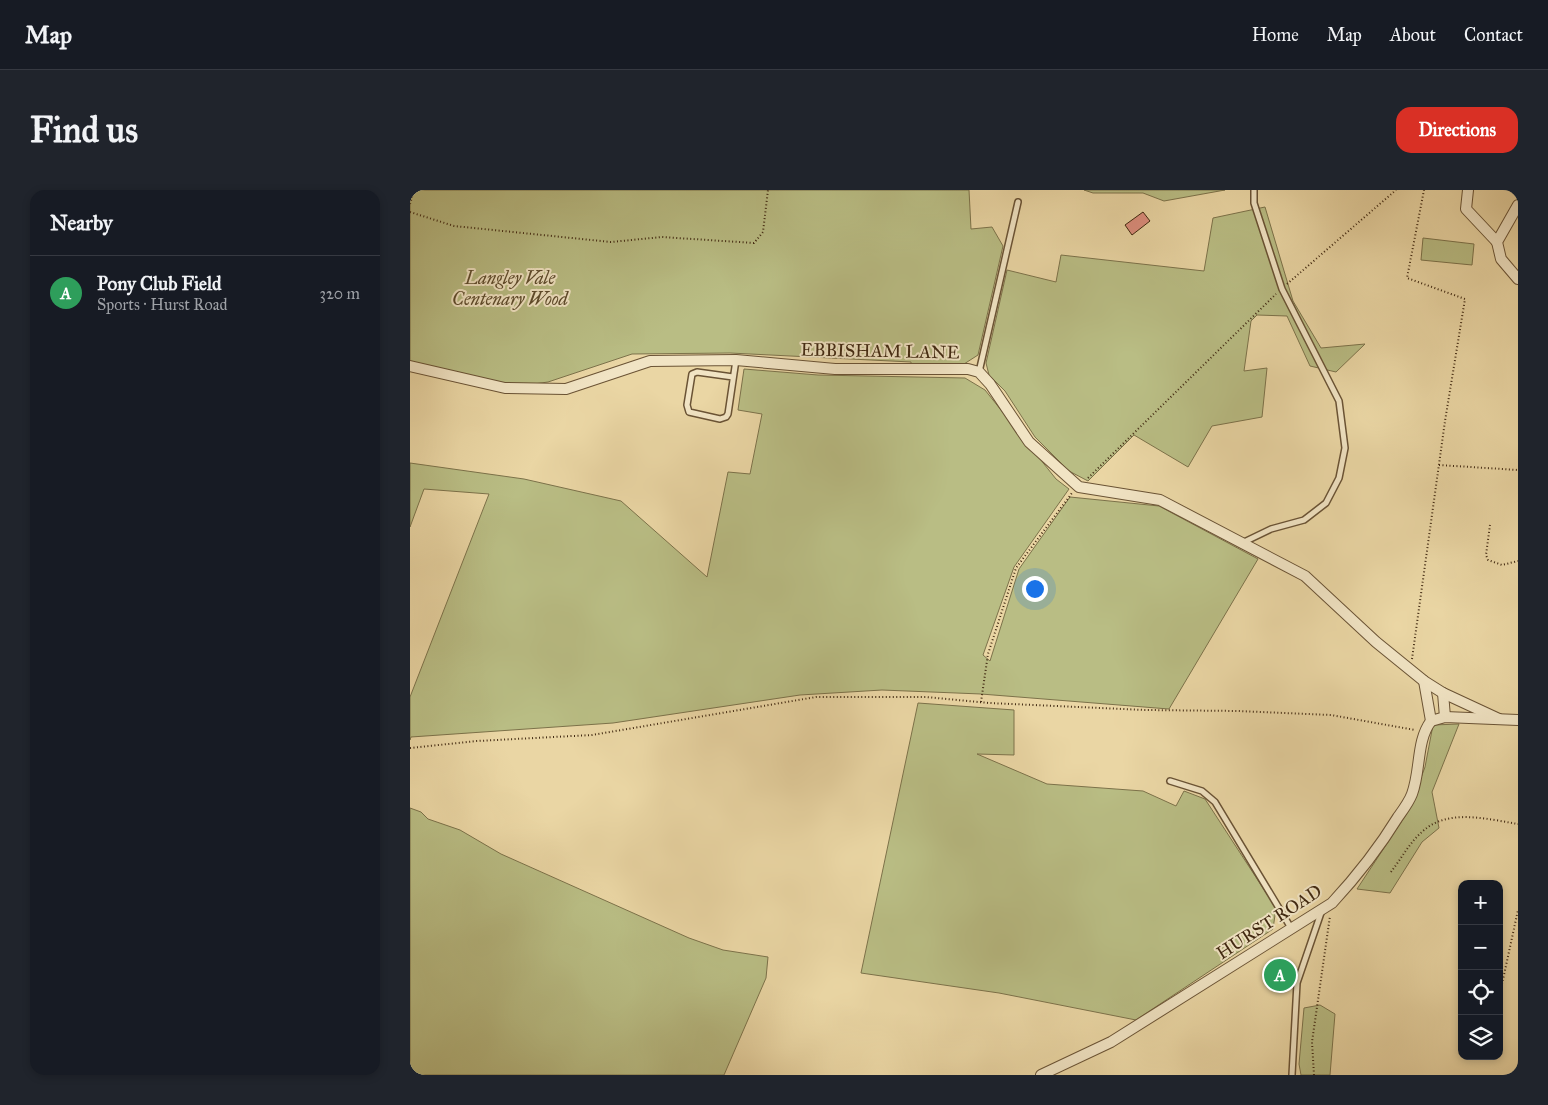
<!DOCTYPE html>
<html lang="en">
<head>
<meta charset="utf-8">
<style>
  body { margin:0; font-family:"IM FELL Great Primer",serif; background:#20242c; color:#f1f3f6 }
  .controls { position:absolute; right:15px; bottom:15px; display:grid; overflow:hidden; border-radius:10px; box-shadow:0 2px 8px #0003 }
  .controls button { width:45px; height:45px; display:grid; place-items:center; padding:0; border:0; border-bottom:1px solid #363941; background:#171b24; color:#f1f3f6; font:25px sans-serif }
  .you { position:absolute; left:624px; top:398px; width:18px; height:18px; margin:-12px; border:4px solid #fff; border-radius:50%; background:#1a73e8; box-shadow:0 0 0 8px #1a73e833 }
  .badge { display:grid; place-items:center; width:32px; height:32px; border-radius:50%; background:#d93025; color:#fff; font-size:16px; font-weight:700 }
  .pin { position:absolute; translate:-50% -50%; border:2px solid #fff; box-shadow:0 1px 5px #0006 }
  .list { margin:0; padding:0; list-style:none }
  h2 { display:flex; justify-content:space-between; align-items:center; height:65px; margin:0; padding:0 20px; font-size:21px }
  h2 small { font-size:16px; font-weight:400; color:#9ea1a6 }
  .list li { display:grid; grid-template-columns:32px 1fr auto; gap:15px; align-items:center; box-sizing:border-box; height:75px; padding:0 20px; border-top:1px solid #363941 }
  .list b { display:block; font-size:19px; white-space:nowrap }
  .list p { margin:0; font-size:16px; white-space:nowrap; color:#9ea1a6 }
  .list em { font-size:16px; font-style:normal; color:#9ea1a6 }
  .icon { flex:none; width:28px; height:28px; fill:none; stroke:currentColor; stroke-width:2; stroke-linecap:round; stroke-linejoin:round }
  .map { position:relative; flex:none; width:1108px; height:885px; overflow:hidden; border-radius:15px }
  header { display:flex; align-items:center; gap:30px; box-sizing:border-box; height:70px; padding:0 25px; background:#171b24; border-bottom:1px solid #363941 }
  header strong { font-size:24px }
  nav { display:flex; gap:28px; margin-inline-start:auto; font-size:18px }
  .intro { display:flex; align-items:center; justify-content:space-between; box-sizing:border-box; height:120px; padding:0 30px }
  h1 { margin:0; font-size:35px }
  .button { padding:12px 22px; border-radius:15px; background:#d93025; color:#fff; font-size:18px; font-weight:700 }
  main { display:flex; gap:30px; padding:0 30px }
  aside { flex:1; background:#171b24; border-radius:15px; box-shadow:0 2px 8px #0003 }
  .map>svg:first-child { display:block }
  .green { fill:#b9bd84; stroke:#7c724a }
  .building { fill:#dd8e7e; stroke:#3f2710 }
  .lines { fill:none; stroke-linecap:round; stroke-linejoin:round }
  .service-casing { stroke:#6a5335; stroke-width:8 }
  .minor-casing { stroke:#6a5335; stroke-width:12 }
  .path { stroke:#3f2710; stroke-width:2; stroke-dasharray:1 2.5; stroke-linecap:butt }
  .service { stroke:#f1e4c4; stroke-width:5 }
  .minor { stroke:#f1e4c4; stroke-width:10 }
  .labels { text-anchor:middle; stroke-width:4; stroke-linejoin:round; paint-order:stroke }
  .park-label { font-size:18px; font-style:italic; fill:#5e4c2d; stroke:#f1e4c4 }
  .street-label { font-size:18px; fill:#3f2710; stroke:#f1e4c4 }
</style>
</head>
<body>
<header>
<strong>Map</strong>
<nav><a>Home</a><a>Map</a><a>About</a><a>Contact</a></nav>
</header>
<div class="intro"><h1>Find us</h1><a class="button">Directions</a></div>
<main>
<aside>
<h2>Nearby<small></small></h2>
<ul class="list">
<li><span class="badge" style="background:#2e9e5b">A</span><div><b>Pony Club Field</b><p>Sports · Hurst Road</p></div><em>320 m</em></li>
</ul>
</aside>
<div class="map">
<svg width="1108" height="885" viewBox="0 0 1108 885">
  <rect width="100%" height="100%" fill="#ead6a4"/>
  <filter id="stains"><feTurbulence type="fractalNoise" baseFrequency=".004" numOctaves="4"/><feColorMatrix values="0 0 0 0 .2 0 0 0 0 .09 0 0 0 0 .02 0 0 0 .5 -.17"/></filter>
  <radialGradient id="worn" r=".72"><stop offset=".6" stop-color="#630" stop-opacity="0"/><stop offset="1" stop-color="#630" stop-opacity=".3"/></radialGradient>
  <g class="green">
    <path d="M0,0H559L561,39L582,37L593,56L568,165L554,174L501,179V172L320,163L222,164L138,192L95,198L0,176Z"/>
    <path d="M674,0H815L754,11L733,3H683Z"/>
    <path d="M855,17L883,111L911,158L955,154L926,182L900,176L877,126L847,125L841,131L834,181L857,178L852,227L802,236L778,277L724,245L678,291L659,281L625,247L595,201L579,185L576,173L597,80L646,92L651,65L794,81L803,28Z"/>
    <path d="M1013,48L1064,54L1062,75L1011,70Z"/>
    <path d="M334,179L408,185L555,188L575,200L646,289L659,299L604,377L573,465L580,471L609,379L660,307L749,316L848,369L759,519L571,504L472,500L390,505L203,533L1,547L0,550V507L79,304L14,299L0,337V273L114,289L211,311L297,387L318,282L340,284L352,224L328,220Z"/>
    <path d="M508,513L604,520V565L567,564L637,594L733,601L766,616L774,601L795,609L866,718L863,739L726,830L589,803L451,783Z"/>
    <path d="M1049,534L1022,602L1029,638L1012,652L980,703L947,699L999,620L1015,577L1023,535Z"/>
    <path d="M0,618L11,622L18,629L50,640L91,664L279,748L313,760L358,767L356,788L314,885H0Z"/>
    <path d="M910,815L925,824L920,885H891L889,874L894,818Z"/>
  </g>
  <path class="building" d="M733,22L740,31L722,45L715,35Z"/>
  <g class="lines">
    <g class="service-casing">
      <g id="service">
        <path d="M569,182L608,12"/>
        <path d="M323,187L287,182L282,184L277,215L279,222L310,229L316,227L318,224L326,170"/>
        <path d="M832,353L861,339L894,330L916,313L929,288L935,258L929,211L872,99L844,13V0"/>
        <path d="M760,591L792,601L805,612L881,738"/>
        <path d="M882,885L887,793L912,720"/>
      </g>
    </g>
    <g class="minor-casing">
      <g id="minor">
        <path d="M1058,0L1056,19L1087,52"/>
        <path d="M1108,15L1087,52L1091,69L1108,89"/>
        <path d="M0,176L95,198L156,199L240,171L326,170L425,179H558L569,182L580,194L619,252L669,297L750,310L895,386L966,452L1014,491L1033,503L1089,529"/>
        <path d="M1014,491L1021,531"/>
        <path d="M1033,503L1035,527"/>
        <path d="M1021,531L1035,527L1108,530"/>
        <path d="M631,885L701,852L922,713C947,686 969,658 988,627C993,620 999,612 1002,604C1011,580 1006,551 1021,531"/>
      </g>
    </g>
    <g class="path">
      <path d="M0,14L4,0"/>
      <path d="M0,22L44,36L201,52L252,47L344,53L353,42L358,0"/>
      <path d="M877,94L986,0"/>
      <path d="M1029,275L1108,280"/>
      <path d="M678,288L866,104"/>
      <path d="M1080,335L1076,365L1078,370L1092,375L1108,371"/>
      <path d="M1002,469L1035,231L1055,109L997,88L1014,0"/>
      <path d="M571,512L578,464L606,378L662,303"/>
      <path d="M0,558L67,551L182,545L406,507H516L579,513L735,520L828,521L921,525L1005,540"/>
      <path d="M981,682C991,669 1000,652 1012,642C1037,618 1077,629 1108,634"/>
      <path d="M1089,808L1108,720"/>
      <path d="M904,885L902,852L920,726"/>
    </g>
    <use href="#service" class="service"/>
    <use href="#minor" class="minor"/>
  </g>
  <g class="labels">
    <g class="park-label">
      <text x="100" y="94">Langley Vale<tspan x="100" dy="21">Centenary Wood</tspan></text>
    </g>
    <g class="street-label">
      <text transform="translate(470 161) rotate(1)" y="6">EBBISHAM LANE</text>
      <text transform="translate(859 732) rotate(-33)" y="6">HURST ROAD</text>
    </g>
  </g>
  <rect width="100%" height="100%" filter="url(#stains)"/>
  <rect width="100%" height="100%" fill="url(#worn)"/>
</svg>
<div class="controls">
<button>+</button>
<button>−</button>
<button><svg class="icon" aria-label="locate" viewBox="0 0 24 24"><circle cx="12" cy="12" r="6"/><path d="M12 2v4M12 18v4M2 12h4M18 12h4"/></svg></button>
<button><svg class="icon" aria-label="layers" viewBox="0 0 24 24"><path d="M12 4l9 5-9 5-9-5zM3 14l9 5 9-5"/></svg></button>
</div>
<div class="you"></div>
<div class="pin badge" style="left:870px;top:785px;background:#2e9e5b">A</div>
</div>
</main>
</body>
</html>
